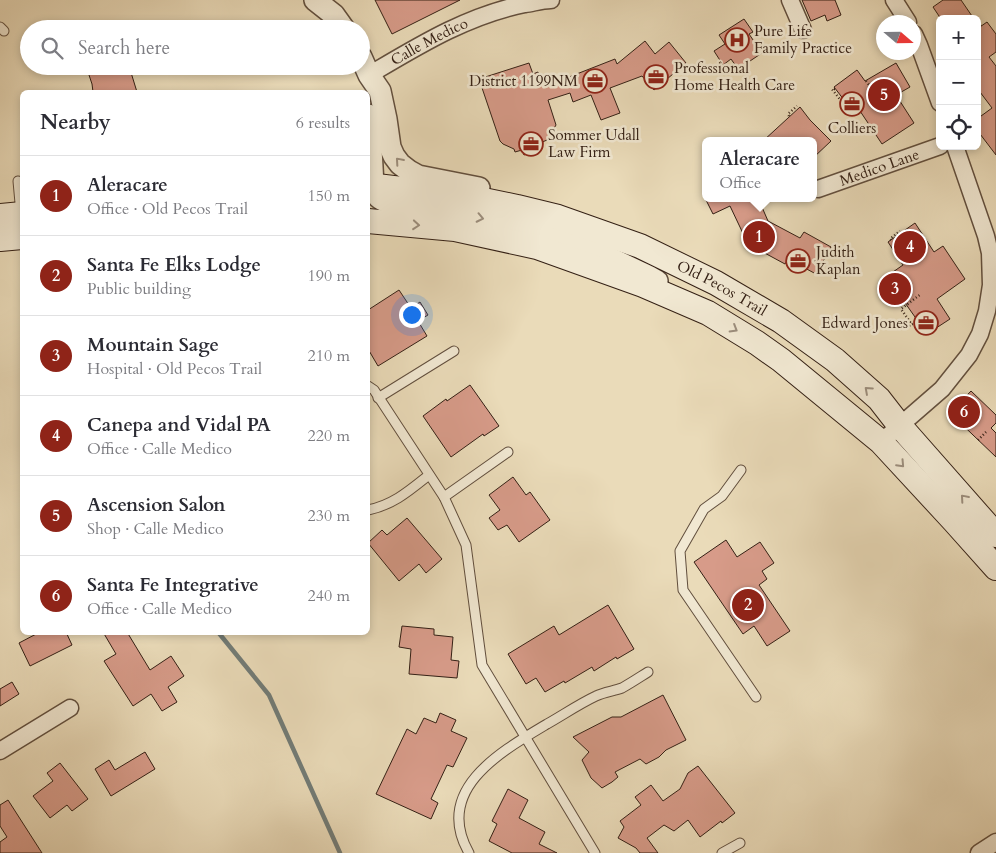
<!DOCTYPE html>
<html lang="en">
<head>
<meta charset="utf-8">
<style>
  body { margin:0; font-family:Cardo,serif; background:#f2f2f3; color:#2b2b33 }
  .controls { position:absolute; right:15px; top:15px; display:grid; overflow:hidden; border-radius:8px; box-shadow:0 2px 8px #0003 }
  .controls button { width:45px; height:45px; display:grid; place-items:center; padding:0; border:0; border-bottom:1px solid #e1e1e2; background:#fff; color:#2b2b33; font:25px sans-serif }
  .compass { position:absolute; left:876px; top:15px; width:45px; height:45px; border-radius:50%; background:#fff; box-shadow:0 2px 8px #0003; rotate:110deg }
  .you { position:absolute; left:411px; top:314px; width:18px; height:18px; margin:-12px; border:4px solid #fff; border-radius:50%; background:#1a73e8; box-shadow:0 0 0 8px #1a73e833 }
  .badge { display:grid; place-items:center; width:32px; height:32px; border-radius:50%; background:#8f2418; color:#fff; font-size:16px; font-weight:700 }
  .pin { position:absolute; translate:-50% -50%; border:2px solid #fff; box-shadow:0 1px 5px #0006 }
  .popup { position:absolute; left:702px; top:137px; width:115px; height:65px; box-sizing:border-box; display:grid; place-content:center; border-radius:8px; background:#fff; filter:drop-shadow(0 1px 4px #0005); font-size:16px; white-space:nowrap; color:#7c7c81 }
  .popup b { font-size:19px; color:#2b2b33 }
  .popup::after { content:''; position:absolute; left:50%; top:100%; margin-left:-10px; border:10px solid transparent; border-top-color:#fff }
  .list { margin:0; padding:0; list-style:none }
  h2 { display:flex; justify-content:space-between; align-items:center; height:65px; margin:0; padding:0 20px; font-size:21px }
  h2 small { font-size:16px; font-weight:400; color:#7c7c81 }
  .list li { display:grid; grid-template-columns:32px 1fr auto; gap:15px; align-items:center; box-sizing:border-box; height:80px; padding:0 20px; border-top:1px solid #e1e1e2 }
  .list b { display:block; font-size:19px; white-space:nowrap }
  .list p { margin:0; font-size:16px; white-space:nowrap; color:#7c7c81 }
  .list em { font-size:16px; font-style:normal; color:#7c7c81 }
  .icon { flex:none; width:28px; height:28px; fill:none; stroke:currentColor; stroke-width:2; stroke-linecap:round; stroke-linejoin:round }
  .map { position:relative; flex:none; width:996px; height:853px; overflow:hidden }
  .search { position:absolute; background:#fff; box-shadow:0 2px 8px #0003; left:20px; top:20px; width:350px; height:55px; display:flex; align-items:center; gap:12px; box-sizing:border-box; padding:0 18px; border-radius:28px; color:#7c7c81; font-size:19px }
  .panel { position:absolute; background:#fff; box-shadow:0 2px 8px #0003; left:20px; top:90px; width:350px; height:545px; border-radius:8px }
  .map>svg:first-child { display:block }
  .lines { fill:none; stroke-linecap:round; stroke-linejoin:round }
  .stream { stroke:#727c77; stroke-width:4.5 }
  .building { fill:#d79b89; stroke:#342015 }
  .service-casing { stroke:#624f3e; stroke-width:11 }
  .minor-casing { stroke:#624f3e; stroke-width:19 }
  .tertiary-casing { stroke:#624f3e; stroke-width:24 }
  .secondary-casing { stroke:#342015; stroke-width:26 }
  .path { stroke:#342015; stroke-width:2.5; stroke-dasharray:1 2.5; stroke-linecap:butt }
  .service { stroke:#f1e8d2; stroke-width:9 }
  .minor { stroke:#f1e8d2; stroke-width:16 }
  .tertiary { stroke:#f1e8d2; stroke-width:21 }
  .secondary { stroke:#f1e8d2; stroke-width:24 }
  .oneway { stroke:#9c8e7d }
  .labels { text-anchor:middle; stroke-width:5; stroke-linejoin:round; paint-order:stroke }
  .poi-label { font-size:15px; fill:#342015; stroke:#f1e8d2; text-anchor:start }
  .street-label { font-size:15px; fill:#342015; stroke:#f1e8d2 }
</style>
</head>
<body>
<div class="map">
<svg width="996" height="853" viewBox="0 0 996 853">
  <rect width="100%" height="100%" fill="#eadbb9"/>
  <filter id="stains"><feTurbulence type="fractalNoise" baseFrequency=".004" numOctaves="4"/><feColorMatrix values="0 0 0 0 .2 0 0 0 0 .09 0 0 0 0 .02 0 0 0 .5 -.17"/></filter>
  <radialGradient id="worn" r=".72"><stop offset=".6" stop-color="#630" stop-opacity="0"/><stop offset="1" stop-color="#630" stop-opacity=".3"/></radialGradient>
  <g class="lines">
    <path class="stream" d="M218,632L269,695L340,853"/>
  </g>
  <g class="building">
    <path d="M375,0H460L392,34Z"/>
    <path d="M802,0H835L841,15L827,21L825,15L811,21Z"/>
    <path d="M943,0H961L974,19H941L933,7Z"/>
    <path d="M744,19L753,32L749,34L762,53L738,69L731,59L723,65L714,51L725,44L719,35Z"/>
    <path d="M987,22L996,34V52L989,57L996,66V155L977,130V119L992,108L977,88V29Z"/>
    <path d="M645,41L655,54L669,42L686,63L654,90L642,76L610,88L620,113L601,120L591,95L573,102L570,93L548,100L556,125L547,140L540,143L541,148L524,155L522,150L515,152L514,149L503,144L500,141L479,79L529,63L533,74L538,72L540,77L543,76L546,86L615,59L617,64Z"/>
    <path d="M896,63L910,87L896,95L914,123L882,144L856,105L851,109L834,87L857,70L865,81Z"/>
    <path d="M86,66H129L137,92H93L92,84Z"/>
    <path d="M800,107L810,120L831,141L813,158V141H763Z"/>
    <path d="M705,198H758L768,221L800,238L804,232L831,247L816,274L788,259L785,264L748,244L730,206L713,214Z"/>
    <path d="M915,223L934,252L943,246L965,279L937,299L950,319L927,334L903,300L896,305L880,281L903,265L888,242Z"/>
    <path d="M399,290L411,308L420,302L428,315L418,321L427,336L378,366L368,349V310Z"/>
    <path d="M470,385L499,426L484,436L483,434L451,457L423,416L446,399L447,401Z"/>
    <path d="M971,391L996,415V423L991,428L996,433V457L950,413Z"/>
    <path d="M513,477L526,495L530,492L550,520L519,542L507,525L498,530L489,518L500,510L489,495Z"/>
    <path d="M407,518L442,559L426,573L419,564L399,581L368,543L382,530L387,535Z"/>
    <path d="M726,540L737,557L760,542L774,563L762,571L767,579L759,585L790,631L767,646L754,626L743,634L694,562Z"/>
    <path d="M608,605L634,649L617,659L616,657L594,671L592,667L565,683L564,681L545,692L536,678L526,684L508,654L554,626L559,635Z"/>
    <path d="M402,626L434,629V635L453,637L451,660L459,661L457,678L409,674L411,649L399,647Z"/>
    <path d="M40,632H66L72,645L30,666L19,643Z"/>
    <path d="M103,632H127L150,670L171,656L184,676L168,687L177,702L162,711L151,694L133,706L104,661L116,654Z"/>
    <path d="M12,682L19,694L0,706V689Z"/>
    <path d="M663,695L686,740L666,750L659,757L646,764L640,759L615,772L618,777L612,782L602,788L591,778L582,760L589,752L573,737L612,717H621Z"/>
    <path d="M440,713L456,720L451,731L467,738L453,767L447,765L431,799L438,803L431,819L376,794L407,729L416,734L424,718L436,723Z"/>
    <path d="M145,752L155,769L111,796L95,769L109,760L115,770Z"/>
    <path d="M60,763L88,799L72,811L67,805L50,818L33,796L53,781L47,773Z"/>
    <path d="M698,766L735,813L722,823L721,821L700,837L688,820L674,831L664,825L647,838L658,853H640L636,848L618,838L624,827L620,821L641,805L635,797L651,785L663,801L680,789L688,773Z"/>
    <path d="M508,789L528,800L519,818L545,832L539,844L557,853H512L489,841L497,824L492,821Z"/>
    <path d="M8,800L42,853H0V842L7,837L0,826V805Z"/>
  </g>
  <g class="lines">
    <g class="service-casing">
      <g id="service">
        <path d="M0,27L4,31"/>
        <path d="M18,181L21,214"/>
        <path d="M368,386L374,390L444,497L466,545L482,665L595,853"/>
        <path d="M378,398L454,351"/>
        <path d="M741,470L722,496L704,509L680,551L683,590L756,697"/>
        <path d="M444,497L508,452"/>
        <path d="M368,510C393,505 409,491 429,475"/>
        <path d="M469,853C433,790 500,752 547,724C563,715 579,704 596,696C604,692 614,691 622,688C631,683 640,677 648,672"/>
        <path d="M722,853L740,843"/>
      </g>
    </g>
    <g class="minor-casing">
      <g id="minor">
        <path d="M790,0L803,30"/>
        <path d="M894,0L908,22"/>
        <path d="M914,34L919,45L940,103"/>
        <path id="s1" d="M369,75C418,46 468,15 525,4C533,3 542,0 551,0"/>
        <path id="s2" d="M818,189L940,146"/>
        <path d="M881,442L942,389L969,355L980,334L987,311L991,285L990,253L986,236L955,146"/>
        <path d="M0,751L70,708"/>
        <path d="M979,853L996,842"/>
      </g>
    </g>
    <g class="tertiary-casing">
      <g id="tertiary">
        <path d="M315,0L334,15L344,29"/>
        <path d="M361,57L369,75L380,91L386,119L390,147L394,156L400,164L409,171L418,176L479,188"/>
        <path d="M368,115L370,131L373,185C376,197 379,199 390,203C446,212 502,219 555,235C588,246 619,263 650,277L657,281"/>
      </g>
    </g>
    <g class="secondary-casing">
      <g id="secondary">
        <path id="s3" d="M368,185L469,197L517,207L558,217L640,246L716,283L781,321L835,360L879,399L900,426L996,535"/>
        <path d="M0,216L22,214"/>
        <path d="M368,221L455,229L537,247L643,285L708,313L757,343L781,360L881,442L954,521L996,568"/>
        <path d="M0,239L22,237"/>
      </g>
    </g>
    <g class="path">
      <path d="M977,26L980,25L981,27"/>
      <path d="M866,81L874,92L877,90"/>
      <path d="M835,89H832L852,115"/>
      <path d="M977,110L982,115"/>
      <path d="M789,116L788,114L797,106"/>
      <path d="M891,240L890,239L900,231"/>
      <path d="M909,326L910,322L901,309L921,294"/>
      <path d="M909,326L918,321"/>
      <path d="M978,440L986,432"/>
    </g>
    <use href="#service" class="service"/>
    <use href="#minor" class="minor"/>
    <use href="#tertiary" class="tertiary"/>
    <use href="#secondary" class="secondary"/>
  </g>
  <defs><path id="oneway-chevron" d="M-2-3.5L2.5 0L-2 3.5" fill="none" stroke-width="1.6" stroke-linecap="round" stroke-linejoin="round" transform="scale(1.25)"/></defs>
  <g class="oneway">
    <use href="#oneway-chevron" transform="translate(399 161) rotate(-131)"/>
    <use href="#oneway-chevron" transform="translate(480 218) rotate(12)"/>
    <use href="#oneway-chevron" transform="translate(416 225) rotate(5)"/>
    <use href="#oneway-chevron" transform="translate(734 329) rotate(31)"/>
    <use href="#oneway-chevron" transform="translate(868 390) rotate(-138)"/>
    <use href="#oneway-chevron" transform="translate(901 464) rotate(47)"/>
    <use href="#oneway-chevron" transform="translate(964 498) rotate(-131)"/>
  </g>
  <defs>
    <g id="hospital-ring" transform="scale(1.25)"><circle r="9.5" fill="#f1e8d2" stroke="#8f2418" stroke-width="1.5"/><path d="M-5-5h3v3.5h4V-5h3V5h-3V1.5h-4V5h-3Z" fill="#8f2418"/></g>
    <g id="office-ring" transform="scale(1.25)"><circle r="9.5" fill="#f1e8d2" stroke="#8f2418" stroke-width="1.5"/><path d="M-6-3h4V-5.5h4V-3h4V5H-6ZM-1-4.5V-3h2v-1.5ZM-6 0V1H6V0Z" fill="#8f2418"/></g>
  </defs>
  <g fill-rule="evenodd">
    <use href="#hospital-ring" x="737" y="40"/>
    <use href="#office-ring" x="656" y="77"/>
    <use href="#office-ring" x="595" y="81"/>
    <use href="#office-ring" x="852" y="104"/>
    <use href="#office-ring" x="531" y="144"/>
    <use href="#office-ring" x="798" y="261"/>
    <use href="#office-ring" x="926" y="323"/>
  </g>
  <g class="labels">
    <g class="poi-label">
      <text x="754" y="36">Pure Life<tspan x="754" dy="17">Family Practice</tspan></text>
      <text x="674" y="73">Professional<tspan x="674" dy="17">Home Health Care</tspan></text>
      <text x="578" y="86" text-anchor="end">District 1199NM</text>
      <text x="852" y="133" text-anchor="middle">Colliers</text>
      <text x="548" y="140">Sommer Udall<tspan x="548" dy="17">Law Firm</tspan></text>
      <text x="816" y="257">Judith<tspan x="816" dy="17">Kaplan</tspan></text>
      <text x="908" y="328" text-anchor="end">Edward Jones</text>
    </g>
    <g class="street-label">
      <text dy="5" stroke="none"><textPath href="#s1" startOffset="69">Calle Medico</textPath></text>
      <text dy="5" stroke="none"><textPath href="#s2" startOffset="65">Medico Lane</textPath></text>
      <text dy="5" stroke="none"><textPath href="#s3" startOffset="372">Old Pecos Trail</textPath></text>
    </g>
  </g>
  <rect width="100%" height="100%" filter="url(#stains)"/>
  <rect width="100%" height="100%" fill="url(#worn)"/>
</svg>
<div class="controls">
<button>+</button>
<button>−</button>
<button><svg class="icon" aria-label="locate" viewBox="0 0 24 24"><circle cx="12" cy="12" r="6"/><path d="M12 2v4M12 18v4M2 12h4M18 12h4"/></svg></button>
</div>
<svg class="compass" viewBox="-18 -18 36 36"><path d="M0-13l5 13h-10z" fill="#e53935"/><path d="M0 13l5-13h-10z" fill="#7c7c81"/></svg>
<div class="you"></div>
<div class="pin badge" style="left:759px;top:237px">1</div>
<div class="popup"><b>Aleracare</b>Office</div>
<div class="pin badge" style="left:748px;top:605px">2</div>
<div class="pin badge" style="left:895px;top:289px">3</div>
<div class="pin badge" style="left:910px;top:247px">4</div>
<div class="pin badge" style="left:884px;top:95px">5</div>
<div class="pin badge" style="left:964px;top:412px">6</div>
<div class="search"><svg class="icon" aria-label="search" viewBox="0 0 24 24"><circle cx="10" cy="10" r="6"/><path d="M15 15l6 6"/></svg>Search here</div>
<section class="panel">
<h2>Nearby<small>6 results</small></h2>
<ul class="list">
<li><span class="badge">1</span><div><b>Aleracare</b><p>Office · Old Pecos Trail</p></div><em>150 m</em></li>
<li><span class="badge">2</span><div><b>Santa Fe Elks Lodge</b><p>Public building</p></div><em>190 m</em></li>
<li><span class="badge">3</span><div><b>Mountain Sage</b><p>Hospital · Old Pecos Trail</p></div><em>210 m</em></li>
<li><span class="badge">4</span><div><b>Canepa and Vidal PA</b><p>Office · Calle Medico</p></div><em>220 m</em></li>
<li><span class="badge">5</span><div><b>Ascension Salon</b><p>Shop · Calle Medico</p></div><em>230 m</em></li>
<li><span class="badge">6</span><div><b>Santa Fe Integrative</b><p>Office · Calle Medico</p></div><em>240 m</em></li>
</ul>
</section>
</div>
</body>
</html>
